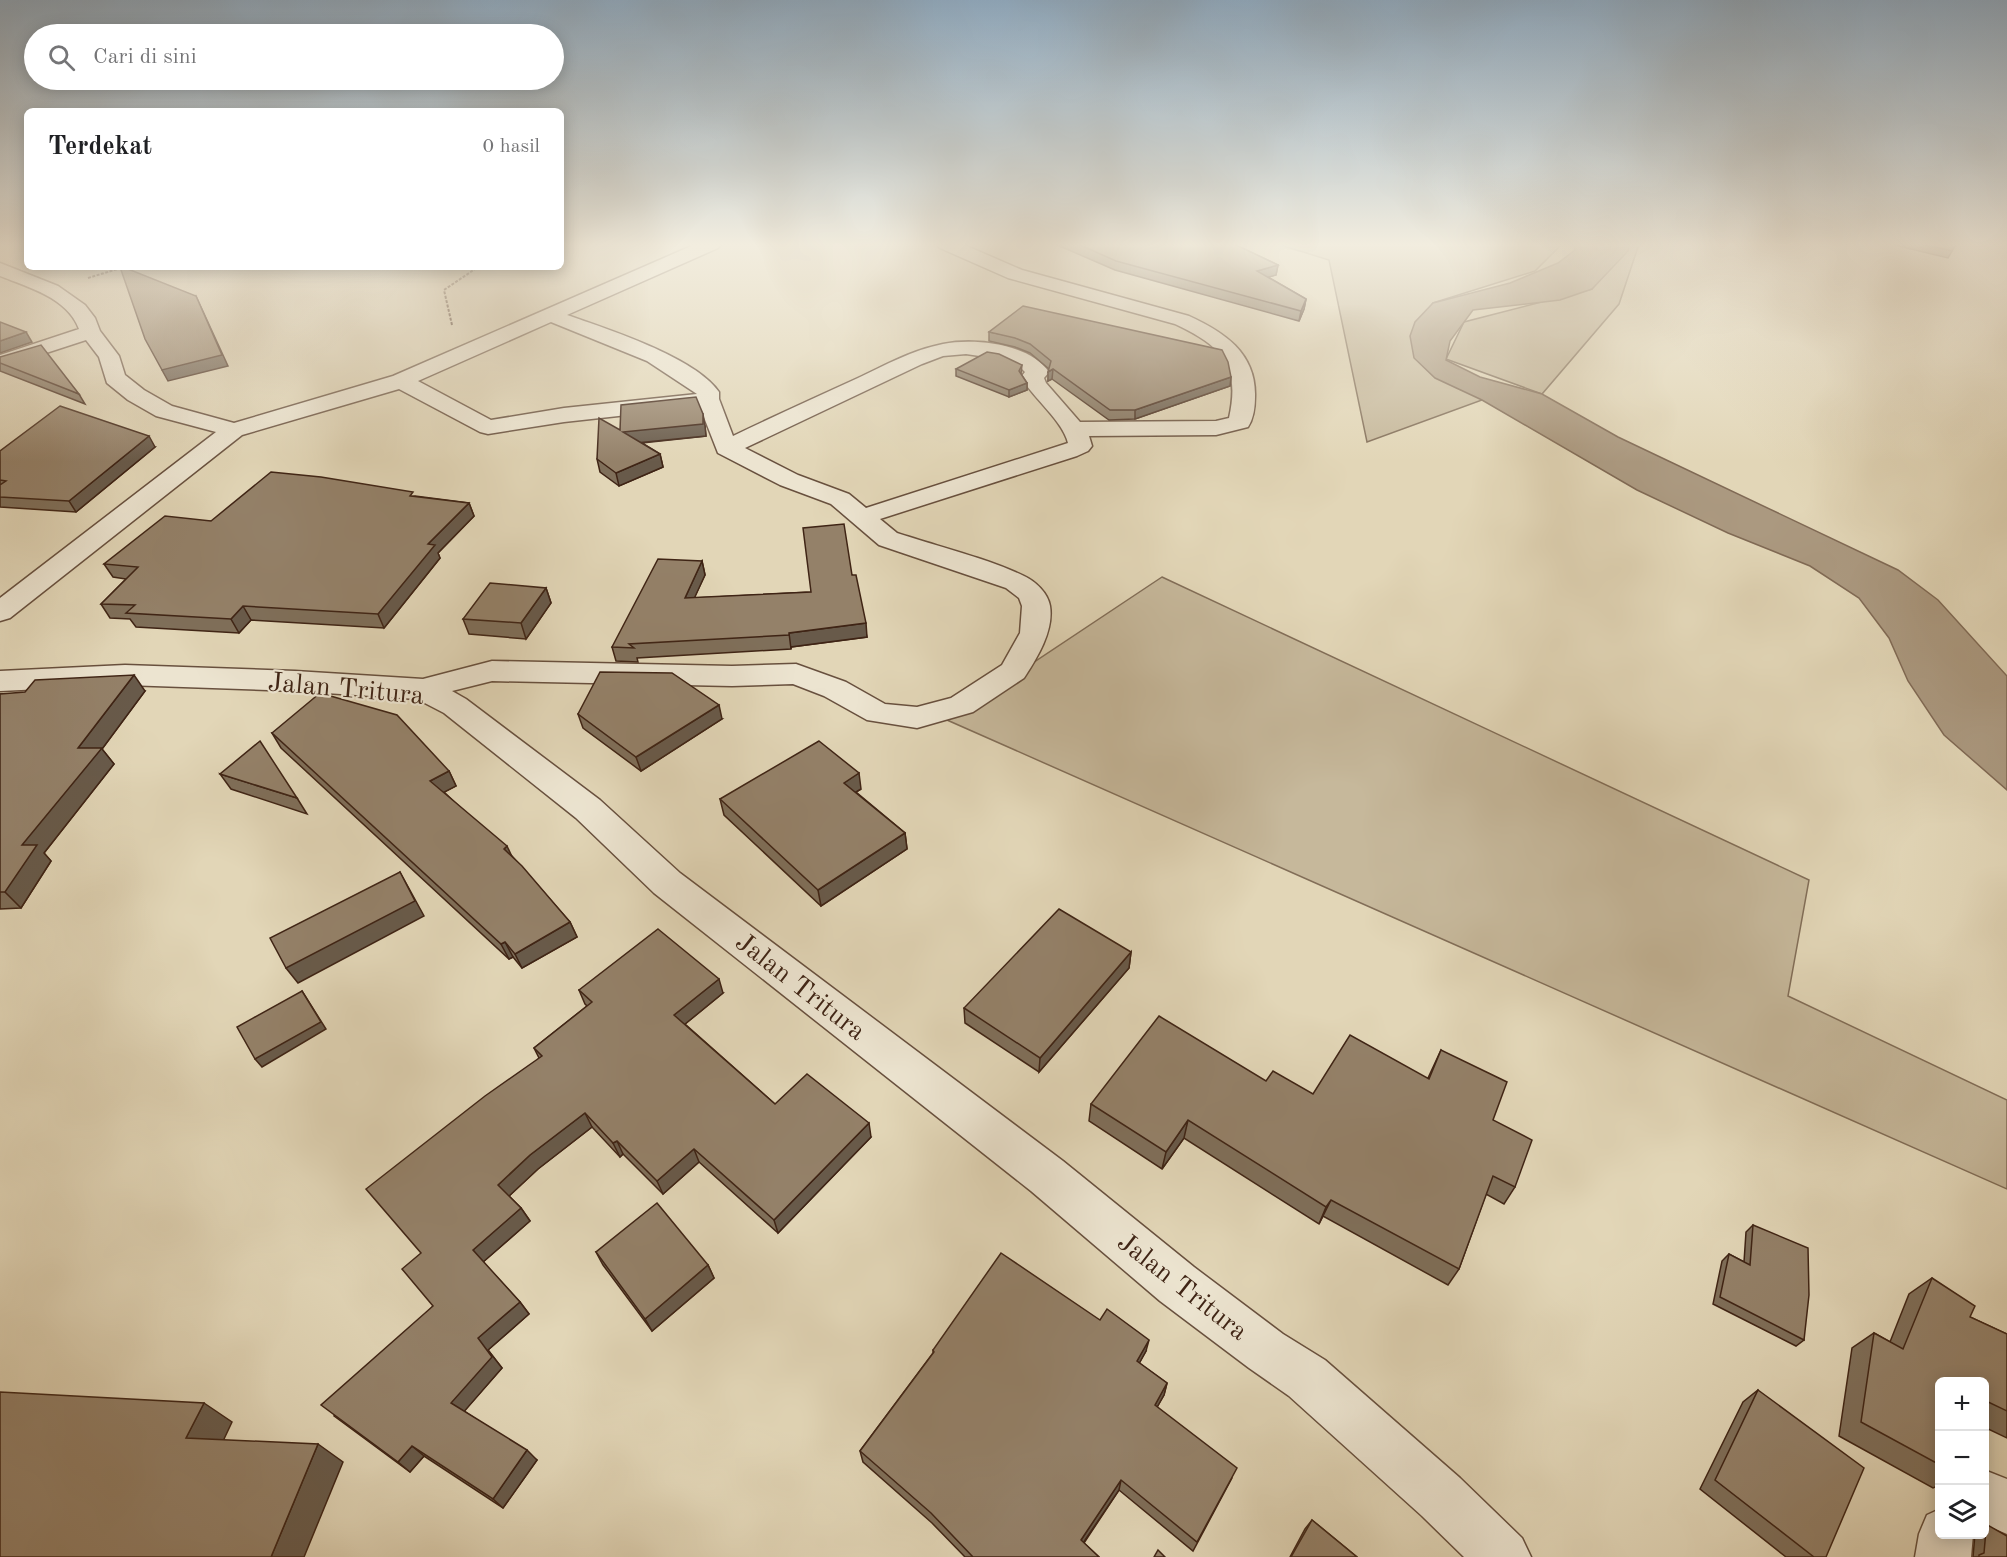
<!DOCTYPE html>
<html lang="id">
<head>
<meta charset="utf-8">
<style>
  body { margin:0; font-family:"Old Standard TT",serif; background:#f2f2f2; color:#202124 }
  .controls { position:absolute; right:18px; bottom:18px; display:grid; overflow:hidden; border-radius:9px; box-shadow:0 3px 15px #0003 }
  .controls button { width:54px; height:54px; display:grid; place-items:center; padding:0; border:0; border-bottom:2px solid #e0e0e0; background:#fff; color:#202124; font:30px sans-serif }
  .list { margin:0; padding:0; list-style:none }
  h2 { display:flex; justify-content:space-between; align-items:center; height:78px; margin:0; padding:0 24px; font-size:26px }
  h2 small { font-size:20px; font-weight:400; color:#757577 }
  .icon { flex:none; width:33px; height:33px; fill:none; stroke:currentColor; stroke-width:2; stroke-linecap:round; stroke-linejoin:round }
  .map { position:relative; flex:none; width:2007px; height:1557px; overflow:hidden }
  .search { position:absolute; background:#fff; box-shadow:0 3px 15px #0003; left:24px; top:24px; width:540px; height:66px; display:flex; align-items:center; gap:15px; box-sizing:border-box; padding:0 21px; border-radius:33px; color:#757577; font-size:22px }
  .panel { position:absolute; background:#fff; box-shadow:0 3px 15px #0003; left:24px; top:108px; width:540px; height:162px; border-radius:9px }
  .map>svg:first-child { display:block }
  .green { fill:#c6b89b; stroke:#826e58; stroke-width:1.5 }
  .water { fill:#ab9980; stroke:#806a55; stroke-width:1.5 }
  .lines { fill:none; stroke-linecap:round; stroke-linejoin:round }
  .minor-casing { stroke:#68503e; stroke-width:3 }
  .path { stroke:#3f2415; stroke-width:2; stroke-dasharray:3 1.5; stroke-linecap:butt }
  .minor { fill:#ece4d0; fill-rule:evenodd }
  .wall { fill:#7f6f5a; stroke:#3f2415; stroke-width:1.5 }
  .shaded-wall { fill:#685a4a; stroke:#3f2415; stroke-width:1.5 }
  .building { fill:#948169; stroke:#3f2415; stroke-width:1.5 }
  .labels { text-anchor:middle; stroke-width:4.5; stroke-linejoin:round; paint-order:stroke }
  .near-street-label { font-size:27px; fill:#3f2415; stroke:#ece4d0 }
</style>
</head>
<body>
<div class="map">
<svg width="2007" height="1557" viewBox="0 0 2007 1557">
  <rect width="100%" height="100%" fill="#e2d6b7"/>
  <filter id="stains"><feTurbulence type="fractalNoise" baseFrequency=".00333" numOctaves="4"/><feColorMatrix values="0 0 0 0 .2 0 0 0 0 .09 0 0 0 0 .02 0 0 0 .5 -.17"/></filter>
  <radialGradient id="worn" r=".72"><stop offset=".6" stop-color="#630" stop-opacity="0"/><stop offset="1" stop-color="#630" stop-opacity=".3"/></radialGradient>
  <g class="green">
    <path d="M1277,244H1562L1535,271L1433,303L1411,336L1482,400L1367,442L1329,260Z"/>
    <path d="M1620,244H1639L1619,304L1542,394L1446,359L1464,322L1592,289Z"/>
    <path d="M1162,577L1809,880L1788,996L2007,1100V1189L947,720Z"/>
  </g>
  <path class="water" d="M1574,244H1629L1628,251L1592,289L1560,300L1473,310L1450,341L1446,360L1480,377L1542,394L1618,437L1898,570L1938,600L2007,676V790L1944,735L1908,681L1889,638L1859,598L1810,566L1728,533L1637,490L1482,400L1435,378L1414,358L1410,336L1415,322L1433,303L1510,283L1558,263L1575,250Z"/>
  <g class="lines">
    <g class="minor-casing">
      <g id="minor">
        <path d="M696,244H721L718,248L567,315C607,329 695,357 719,392V399L733,436C775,416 816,397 858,378C886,365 912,350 943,344C974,338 1029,343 1049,372L1044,378L1046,383L1080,422L1216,421L1229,418C1241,364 1221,346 1175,324L1008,278L940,248L937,244H962L1022,270L1189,316C1224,332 1256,353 1255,396C1255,406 1254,418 1248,427L1216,435L1089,436L1092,446L1088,451L1077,456L880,519L897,533C939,547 984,557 1024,576C1035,581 1048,593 1050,606C1054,631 1037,658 1024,678L973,712L917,728L867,720L824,696L793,684L732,686L492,681L452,691L466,699L600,800L680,873L1063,1161L1194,1267L1283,1334L1325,1360L1460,1478L1522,1538L1531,1557H1464L1422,1516L1289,1396L1249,1368L1160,1301L1031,1191L654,893L576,818L444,713L417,699L295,691L125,685L0,691V671L125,665L295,671L423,679L492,661L732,666L796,664L846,682L885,704L917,707L951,698L1002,665L1020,633L1022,606L1019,598L1006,588L879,545L831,504L780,485L718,453L700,407L564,422L488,434L480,432L399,389L242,435L10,618L0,621V598L216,432L156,416L128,400L107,383L99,357L86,340L0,368V355L79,329C68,298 28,287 0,276V263L58,286L85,305L95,318L100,331L119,356L125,375L144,390L172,406L234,423L393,376ZM551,322L647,361L697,394L564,408L491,420L418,381ZM966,354L1000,359L1022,369L1025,372L1021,377C1033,398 1063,421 1068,443L866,508L849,494L798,475L745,448L922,364L943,356Z"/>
        <path d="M1984,1470L2007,1479V1534L1984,1524Z"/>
        <path d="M1940,1509V1534H1973L1971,1557H1915L1919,1534L1927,1515Z"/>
      </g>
    </g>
    <g class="path">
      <path d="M88,278L124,267"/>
      <path d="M452,325L444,290L478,267"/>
    </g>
    <use href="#minor" class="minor"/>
  </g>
  <g class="wall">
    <path d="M1055,244H1234L1278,265L1276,275L1268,277L1306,299L1304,309L1299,321L1115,270Z"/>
    <path d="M1891,244H1956L1948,258Z"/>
    <path d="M989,332L1231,377L1230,386L1135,419L1109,420L1052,379L1048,381L1049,369L1030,353L1015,347L989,341Z"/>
    <path d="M0,357L79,394L85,404L0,371Z"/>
    <path d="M1022,365L1021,374L1027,383V390L1009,397L956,376V369Z"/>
    <path d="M705,426L706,436L642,443L660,454L663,467L619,486L600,472L597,459L620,430Z"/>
    <path d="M155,447L76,512L0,507V451Z"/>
    <path d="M415,496L469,503L474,516L438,553L440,558L384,628L251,620L239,633L136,627L130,619L110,618L101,604L126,579L113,577L104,564L211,521Z"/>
    <path d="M702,561L705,575L694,598L811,592L852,575L867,637L791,647V649L637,658L638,662L616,661L612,647Z"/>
    <path d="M546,588L551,603L526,639L469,634L463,619Z"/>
    <path d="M145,691L102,749L114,764L44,853L51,861L21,908L0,909V694Z"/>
    <path d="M578,714L722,719L641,771L583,728Z"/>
    <path d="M272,733L449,771L456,786L444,792L512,856L570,922L577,937L522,968L513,957L509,959L281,748Z"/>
    <path d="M220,774L297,798L307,814L231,789Z"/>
    <path d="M861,789L856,792L905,833L907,849L821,906L724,815L720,799Z"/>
    <path d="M1131,952L1129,968L1039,1072L965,1023L964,1008Z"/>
    <path d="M579,990L723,993L685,1024L775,1104L871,1137L778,1233L699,1162L663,1194L623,1154L620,1157L592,1127L538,1169L509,1196L521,1208L530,1221L483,1262L520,1302L529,1314L488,1350L502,1368L464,1411L537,1460L503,1508L424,1456L410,1472L334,1416L433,1306L421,1253L539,1058L534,1048L587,1006L585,1004Z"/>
    <path d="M1441,1050L1493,1120L1515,1187L1504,1204L1486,1194L1459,1269L1448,1285L1323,1216L1319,1224L1184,1138L1162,1169L1089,1121L1091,1104L1266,1081L1313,1094L1428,1078Z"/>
    <path d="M1753,1225L1804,1340L1796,1346L1713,1304L1722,1261L1729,1254L1744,1262L1746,1232Z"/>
    <path d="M596,1252L708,1265L714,1278L652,1331L603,1265Z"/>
    <path d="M1932,1278L1970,1317L2007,1334V1438L1984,1427V1382H1940V1485L1933,1488L1839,1436L1852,1348L1874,1333L1890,1342L1909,1294Z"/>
    <path d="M933,1350L1146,1351L1139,1363L1167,1383L1164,1395L1157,1407L1232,1478L1193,1551L1119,1490L1084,1543L1099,1557H965L932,1523L863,1462L860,1451L933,1353Z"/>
    <path d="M1758,1390L1826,1557H1786L1700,1489L1743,1402Z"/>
    <path d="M1312,1520L1357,1557H1290L1305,1529Z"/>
    <path d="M1984,1523L2007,1557H1973L1975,1534H1984Z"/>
  </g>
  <g class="shaded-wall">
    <path d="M1278,265L1276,275L1255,281L1257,271Z"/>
    <path d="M196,296L228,366L168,381L162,370Z"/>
    <path d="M1306,299L1304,309L1299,321L1301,311Z"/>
    <path d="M26,332L32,342L0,353V341Z"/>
    <path d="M1053,369L1052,379L1048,381V372Z"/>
    <path d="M1231,377L1230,386L1135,419V410Z"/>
    <path d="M1027,383V390L1009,397V390Z"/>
    <path d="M703,414L705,426L706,436L626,444L623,432Z"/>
    <path d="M149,436L155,447L76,512L69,501Z"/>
    <path d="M660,454L663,467L619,486L616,473Z"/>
    <path d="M469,503L474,516L438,553L440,558L384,628L378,614L428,544Z"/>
    <path d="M702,561L705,575L688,612L685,598Z"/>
    <path d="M546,588L551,603L526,639L521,623Z"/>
    <path d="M243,606L251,620L239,633L231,619Z"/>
    <path d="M866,623L867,637L791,647V649L789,633Z"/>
    <path d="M134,675L145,691L102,749L114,764L44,853L51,861L21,908L5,892L22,845L78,748Z"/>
    <path d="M719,705L722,719L641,771L636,757Z"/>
    <path d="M449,771L456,786L437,796L430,781Z"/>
    <path d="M859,773L861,789L846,798L844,783Z"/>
    <path d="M905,833L907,849L821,906L818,890Z"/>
    <path d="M507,846L514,861L504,849Z"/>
    <path d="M400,872L424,916L298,983L286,968Z"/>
    <path d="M570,922L577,937L522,968L515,954Z"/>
    <path d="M505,942L513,957L509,959L501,944Z"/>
    <path d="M1131,952L1129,968L1039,1072L1040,1058Z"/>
    <path d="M719,979L723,993L679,1029L674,1015Z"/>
    <path d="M302,991L326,1029L262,1067L255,1059Z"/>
    <path d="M585,1113L592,1127L538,1169L507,1198L498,1185L530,1155Z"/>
    <path d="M1188,1120L1184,1138L1162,1169L1166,1152Z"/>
    <path d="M869,1123L871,1137L778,1233L774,1220Z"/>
    <path d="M617,1141L623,1154L620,1157L613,1143Z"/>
    <path d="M694,1149L699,1162L663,1194L657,1181Z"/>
    <path d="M1331,1200L1319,1224L1326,1207Z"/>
    <path d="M521,1208L530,1221L482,1263L473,1250Z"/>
    <path d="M708,1265L714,1278L652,1331L645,1319Z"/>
    <path d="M520,1302L529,1314L488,1350L502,1368L462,1414L451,1403L478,1338Z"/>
    <path d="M1149,1340L1146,1351L1134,1373L1137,1361Z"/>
    <path d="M1167,1383L1164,1395L1152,1416L1155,1405Z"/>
    <path d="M204,1403L232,1422L216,1456L186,1438Z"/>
    <path d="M318,1444L343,1462L304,1557H271Z"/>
    <path d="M412,1446L424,1456L410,1472L398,1462Z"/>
    <path d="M527,1450L537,1460L503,1508L493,1499Z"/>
    <path d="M1121,1480L1119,1490L1079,1549L1081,1540Z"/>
  </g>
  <g class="building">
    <path d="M1078,244H1234L1278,265L1257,271L1306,299L1301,311L1116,261Z"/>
    <path d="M1921,244H1956L1952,251Z"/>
    <path d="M120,267H123L196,296L222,355L162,370L145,339Z"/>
    <path d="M1023,306L1222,350L1228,362L1231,377L1135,410H1110L1053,369L1048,372L1051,361L1030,344L1015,338L989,332Z"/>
    <path d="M0,322L26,332L0,341Z"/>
    <path d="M41,345L79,394L0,363V357Z"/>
    <path d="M987,352L999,354L1022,365L1019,371L1027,383L1009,390L956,369Z"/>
    <path d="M696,397L703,414V424L623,432L660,454L616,473L597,459L599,418L620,430L621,405Z"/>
    <path d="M60,406L149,436L69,501L0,497V485L6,481L0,480V451Z"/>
    <path d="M271,472L321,477L413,492L410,496L469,503L428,544L435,545L378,614L243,606L231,619L126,613L135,605L101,604L138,567L104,564L165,516L211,521Z"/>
    <path d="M844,524L852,575H856L866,623L789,633V635L629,644L634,648L612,647L658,559L702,561L685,598L811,592L803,528Z"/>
    <path d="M490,583L546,588L521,623L463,619Z"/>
    <path d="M600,672L672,673L719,705L636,757L578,714Z"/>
    <path d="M134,675L78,748H102L22,845H37L5,892H0V694L25,692L35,680Z"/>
    <path d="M320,693L397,715L449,771L430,781L507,846L504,849L522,866L570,922L515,954L505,942L501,944L272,733Z"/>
    <path d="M260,741L297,798L220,774Z"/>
    <path d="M819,741L859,773L844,783L905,833L818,890L720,799Z"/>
    <path d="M400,872L415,901L286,968L270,938Z"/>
    <path d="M1059,909L1131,952L1040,1058L964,1008Z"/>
    <path d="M658,929L719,979L674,1015L775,1104L807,1074L869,1123L774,1220L694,1149L657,1181L617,1141L613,1143L585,1113L530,1155L498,1185L521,1208L473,1250L520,1302L478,1338L492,1357L451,1403L527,1450L493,1499L412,1446L398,1462L321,1405L433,1306L402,1269L421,1253L366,1189L485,1096L542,1056L534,1048L592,1002L579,990Z"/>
    <path d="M302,991L321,1022L255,1059L237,1027Z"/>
    <path d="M1159,1016L1266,1081L1273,1071L1313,1094L1350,1035L1429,1079L1441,1050L1507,1082L1493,1120L1532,1140L1515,1187L1493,1176L1459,1269L1331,1200L1326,1207L1188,1120L1166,1152L1091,1104Z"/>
    <path d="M657,1203L708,1265L645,1319L596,1252Z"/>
    <path d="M1753,1225L1808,1248L1809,1295L1804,1340L1720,1297L1729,1254L1750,1265Z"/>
    <path d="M1001,1253L1100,1320L1107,1309L1149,1340L1137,1361L1167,1383L1155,1405L1237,1468L1197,1542L1121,1480L1081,1540L1099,1557H973L931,1513L860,1451L934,1352L933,1350Z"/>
    <path d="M1932,1278L1975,1306L1970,1317L2007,1334V1411L1984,1400V1382H1940V1465L1861,1422L1874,1333L1903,1349Z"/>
    <path d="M1758,1390L1864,1468L1826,1557H1814L1715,1480Z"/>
    <path d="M0,1392L204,1403L186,1438L318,1444L271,1557H0Z"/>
    <path d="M1312,1520L1357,1557H1291Z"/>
    <path d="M1984,1523L2007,1536V1557H1979V1555L1984,1553L1986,1530L1984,1528Z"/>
    <path d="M1158,1550L1165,1557H1154Z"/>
  </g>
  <linearGradient id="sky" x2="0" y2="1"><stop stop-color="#8fa9be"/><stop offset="0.53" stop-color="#f2eddf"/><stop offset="1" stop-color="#f2eddf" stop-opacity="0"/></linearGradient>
  <rect width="2007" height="462" fill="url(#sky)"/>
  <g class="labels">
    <g class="near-street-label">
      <text transform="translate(346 688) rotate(5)" y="9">Jalan Tritura</text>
      <text transform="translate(801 986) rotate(38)" y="9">Jalan Tritura</text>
      <text transform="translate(1183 1286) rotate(38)" y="9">Jalan Tritura</text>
    </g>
  </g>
  <rect width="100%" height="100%" filter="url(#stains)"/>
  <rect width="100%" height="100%" fill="url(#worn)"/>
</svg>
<div class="controls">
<button>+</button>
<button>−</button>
<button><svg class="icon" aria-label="layers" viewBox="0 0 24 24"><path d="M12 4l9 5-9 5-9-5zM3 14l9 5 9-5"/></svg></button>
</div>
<div class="search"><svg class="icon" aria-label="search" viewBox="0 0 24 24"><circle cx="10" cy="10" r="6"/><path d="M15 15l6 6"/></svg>Cari di sini</div>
<section class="panel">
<h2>Terdekat<small>0 hasil</small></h2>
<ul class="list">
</ul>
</section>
</div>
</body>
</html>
